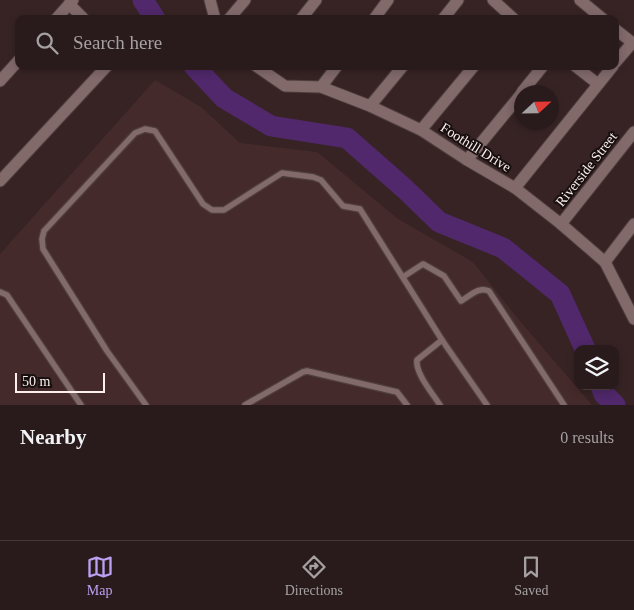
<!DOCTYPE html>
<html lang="en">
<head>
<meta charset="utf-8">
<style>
  body { margin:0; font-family:"Times New Roman",serif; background:#352728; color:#f1f3f6 }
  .controls { position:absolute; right:15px; bottom:15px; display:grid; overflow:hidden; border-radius:10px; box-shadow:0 2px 8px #0003 }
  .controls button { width:45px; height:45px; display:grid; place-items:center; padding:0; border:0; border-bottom:1px solid #45383a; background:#291a1b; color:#f1f3f6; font:25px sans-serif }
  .compass { position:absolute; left:514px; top:85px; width:45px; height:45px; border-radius:50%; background:#291a1b; box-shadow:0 2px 8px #0003; rotate:68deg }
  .scale { position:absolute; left:15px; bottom:12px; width:90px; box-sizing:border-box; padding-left:5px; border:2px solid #fdeeee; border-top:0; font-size:14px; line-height:18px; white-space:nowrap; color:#fdeeee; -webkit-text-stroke:4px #180f0f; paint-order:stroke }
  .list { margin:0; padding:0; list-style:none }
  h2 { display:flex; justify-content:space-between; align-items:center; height:65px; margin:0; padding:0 20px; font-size:21px }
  h2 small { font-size:16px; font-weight:400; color:#a5a1a3 }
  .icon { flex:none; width:28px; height:28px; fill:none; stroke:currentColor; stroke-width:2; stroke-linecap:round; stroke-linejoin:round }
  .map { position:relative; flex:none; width:634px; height:405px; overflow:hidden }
  .search { position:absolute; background:#291a1b; box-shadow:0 2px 8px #0003; left:15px; right:15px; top:15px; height:55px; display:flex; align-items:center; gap:12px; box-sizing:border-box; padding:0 18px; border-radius:10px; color:#a5a1a3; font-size:19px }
  .sheet { height:135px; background:#291a1b }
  nav { display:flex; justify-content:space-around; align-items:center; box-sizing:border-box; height:70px; border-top:1px solid #45383a; background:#291a1b; font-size:14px; color:#a5a1a3 }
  nav a { display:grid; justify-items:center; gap:2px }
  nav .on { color:#bca0f2 }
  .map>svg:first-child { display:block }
  .built { fill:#452a2b }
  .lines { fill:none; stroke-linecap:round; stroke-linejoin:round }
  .river { stroke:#50286b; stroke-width:21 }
  .service-casing { stroke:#4f3e3e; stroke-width:8 }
  .minor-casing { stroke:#4f3e3e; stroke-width:13 }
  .service { stroke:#826a6b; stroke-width:5.5 }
  .minor { stroke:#826a6b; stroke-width:11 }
  .labels { text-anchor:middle; stroke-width:4; stroke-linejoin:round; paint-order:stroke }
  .street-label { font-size:14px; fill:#fdeeee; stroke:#180f0f }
</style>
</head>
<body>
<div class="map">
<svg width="634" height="405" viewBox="0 0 634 405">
  <rect width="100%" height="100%" fill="#372324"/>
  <path class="built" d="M155,80L201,107L240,143L317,152L398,219L473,262L519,320L592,405H0V254Z"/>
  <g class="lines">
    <g class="river">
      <path d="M143,0L155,19"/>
      <path d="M194,66L224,98L271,126L347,138L405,189L439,222L503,248L560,294L585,349"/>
      <path d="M601,386L604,394L615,405"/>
    </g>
    <g class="service-casing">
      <g id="service">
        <path d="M403,277L423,264L444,276L461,301C470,296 479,286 489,291L564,405"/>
        <path d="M0,292L7,295L81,405"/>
        <path d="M146,405L107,351L43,249L42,239L44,231L135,133L145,129L155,131L203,204L212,210H224L282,173L313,177L321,180L343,206L360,209L442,340L487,405"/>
        <path d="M245,405L303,372L307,371L397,392L407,405"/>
        <path d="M440,405C433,394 415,373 417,360L442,340"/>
      </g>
    </g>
    <g class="minor-casing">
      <g id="minor">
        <path d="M210,0L215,19"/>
        <path d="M493,0L514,19"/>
        <path d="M580,0L603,19"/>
        <path d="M69,4L84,19"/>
        <path d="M56,19L73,0"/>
        <path d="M229,19L245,0"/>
        <path d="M301,19L316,0"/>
        <path d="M374,19L388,0"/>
        <path d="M443,19L458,0"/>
        <path d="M615,29L634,44"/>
        <path d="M615,63L632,43"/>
        <path d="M256,66L285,86L321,87L370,106L421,130L467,160L515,188L561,224L605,262L634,319"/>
        <path d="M575,66L598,84"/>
        <path d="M0,81L19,60"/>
        <path d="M321,87L337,66"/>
        <path d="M522,92L543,66"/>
        <path d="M370,106L403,66"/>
        <path d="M421,130L474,66"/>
        <path d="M467,160L522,93"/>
        <path d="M0,181L107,66"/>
        <path d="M515,188L613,66"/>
        <path d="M561,224L634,132"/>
        <path d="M605,262L634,224"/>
      </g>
    </g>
    <use href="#service" class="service"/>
    <use href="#minor" class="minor"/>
  </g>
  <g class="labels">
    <g class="street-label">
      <text transform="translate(476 147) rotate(32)" y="5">Foothill Drive</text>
      <text transform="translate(586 169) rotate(-52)" y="5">Riverside Street</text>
    </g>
  </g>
</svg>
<div class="controls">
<button><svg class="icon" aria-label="layers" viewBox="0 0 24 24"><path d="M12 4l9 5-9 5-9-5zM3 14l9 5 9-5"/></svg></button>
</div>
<svg class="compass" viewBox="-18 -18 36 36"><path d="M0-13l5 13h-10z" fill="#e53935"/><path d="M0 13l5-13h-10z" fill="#a5a1a3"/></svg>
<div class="scale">50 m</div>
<div class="search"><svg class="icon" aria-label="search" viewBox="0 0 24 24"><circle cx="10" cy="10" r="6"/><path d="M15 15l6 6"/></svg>Search here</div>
</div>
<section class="sheet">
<h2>Nearby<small>0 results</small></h2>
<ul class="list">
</ul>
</section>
<nav>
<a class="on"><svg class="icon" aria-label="map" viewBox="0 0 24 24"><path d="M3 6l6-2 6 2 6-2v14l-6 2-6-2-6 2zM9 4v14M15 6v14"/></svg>Map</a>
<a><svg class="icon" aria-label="directions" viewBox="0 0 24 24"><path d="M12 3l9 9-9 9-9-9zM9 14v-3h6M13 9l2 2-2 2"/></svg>Directions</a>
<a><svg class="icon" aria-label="saved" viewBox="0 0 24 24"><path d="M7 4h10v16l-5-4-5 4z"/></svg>Saved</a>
</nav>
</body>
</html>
